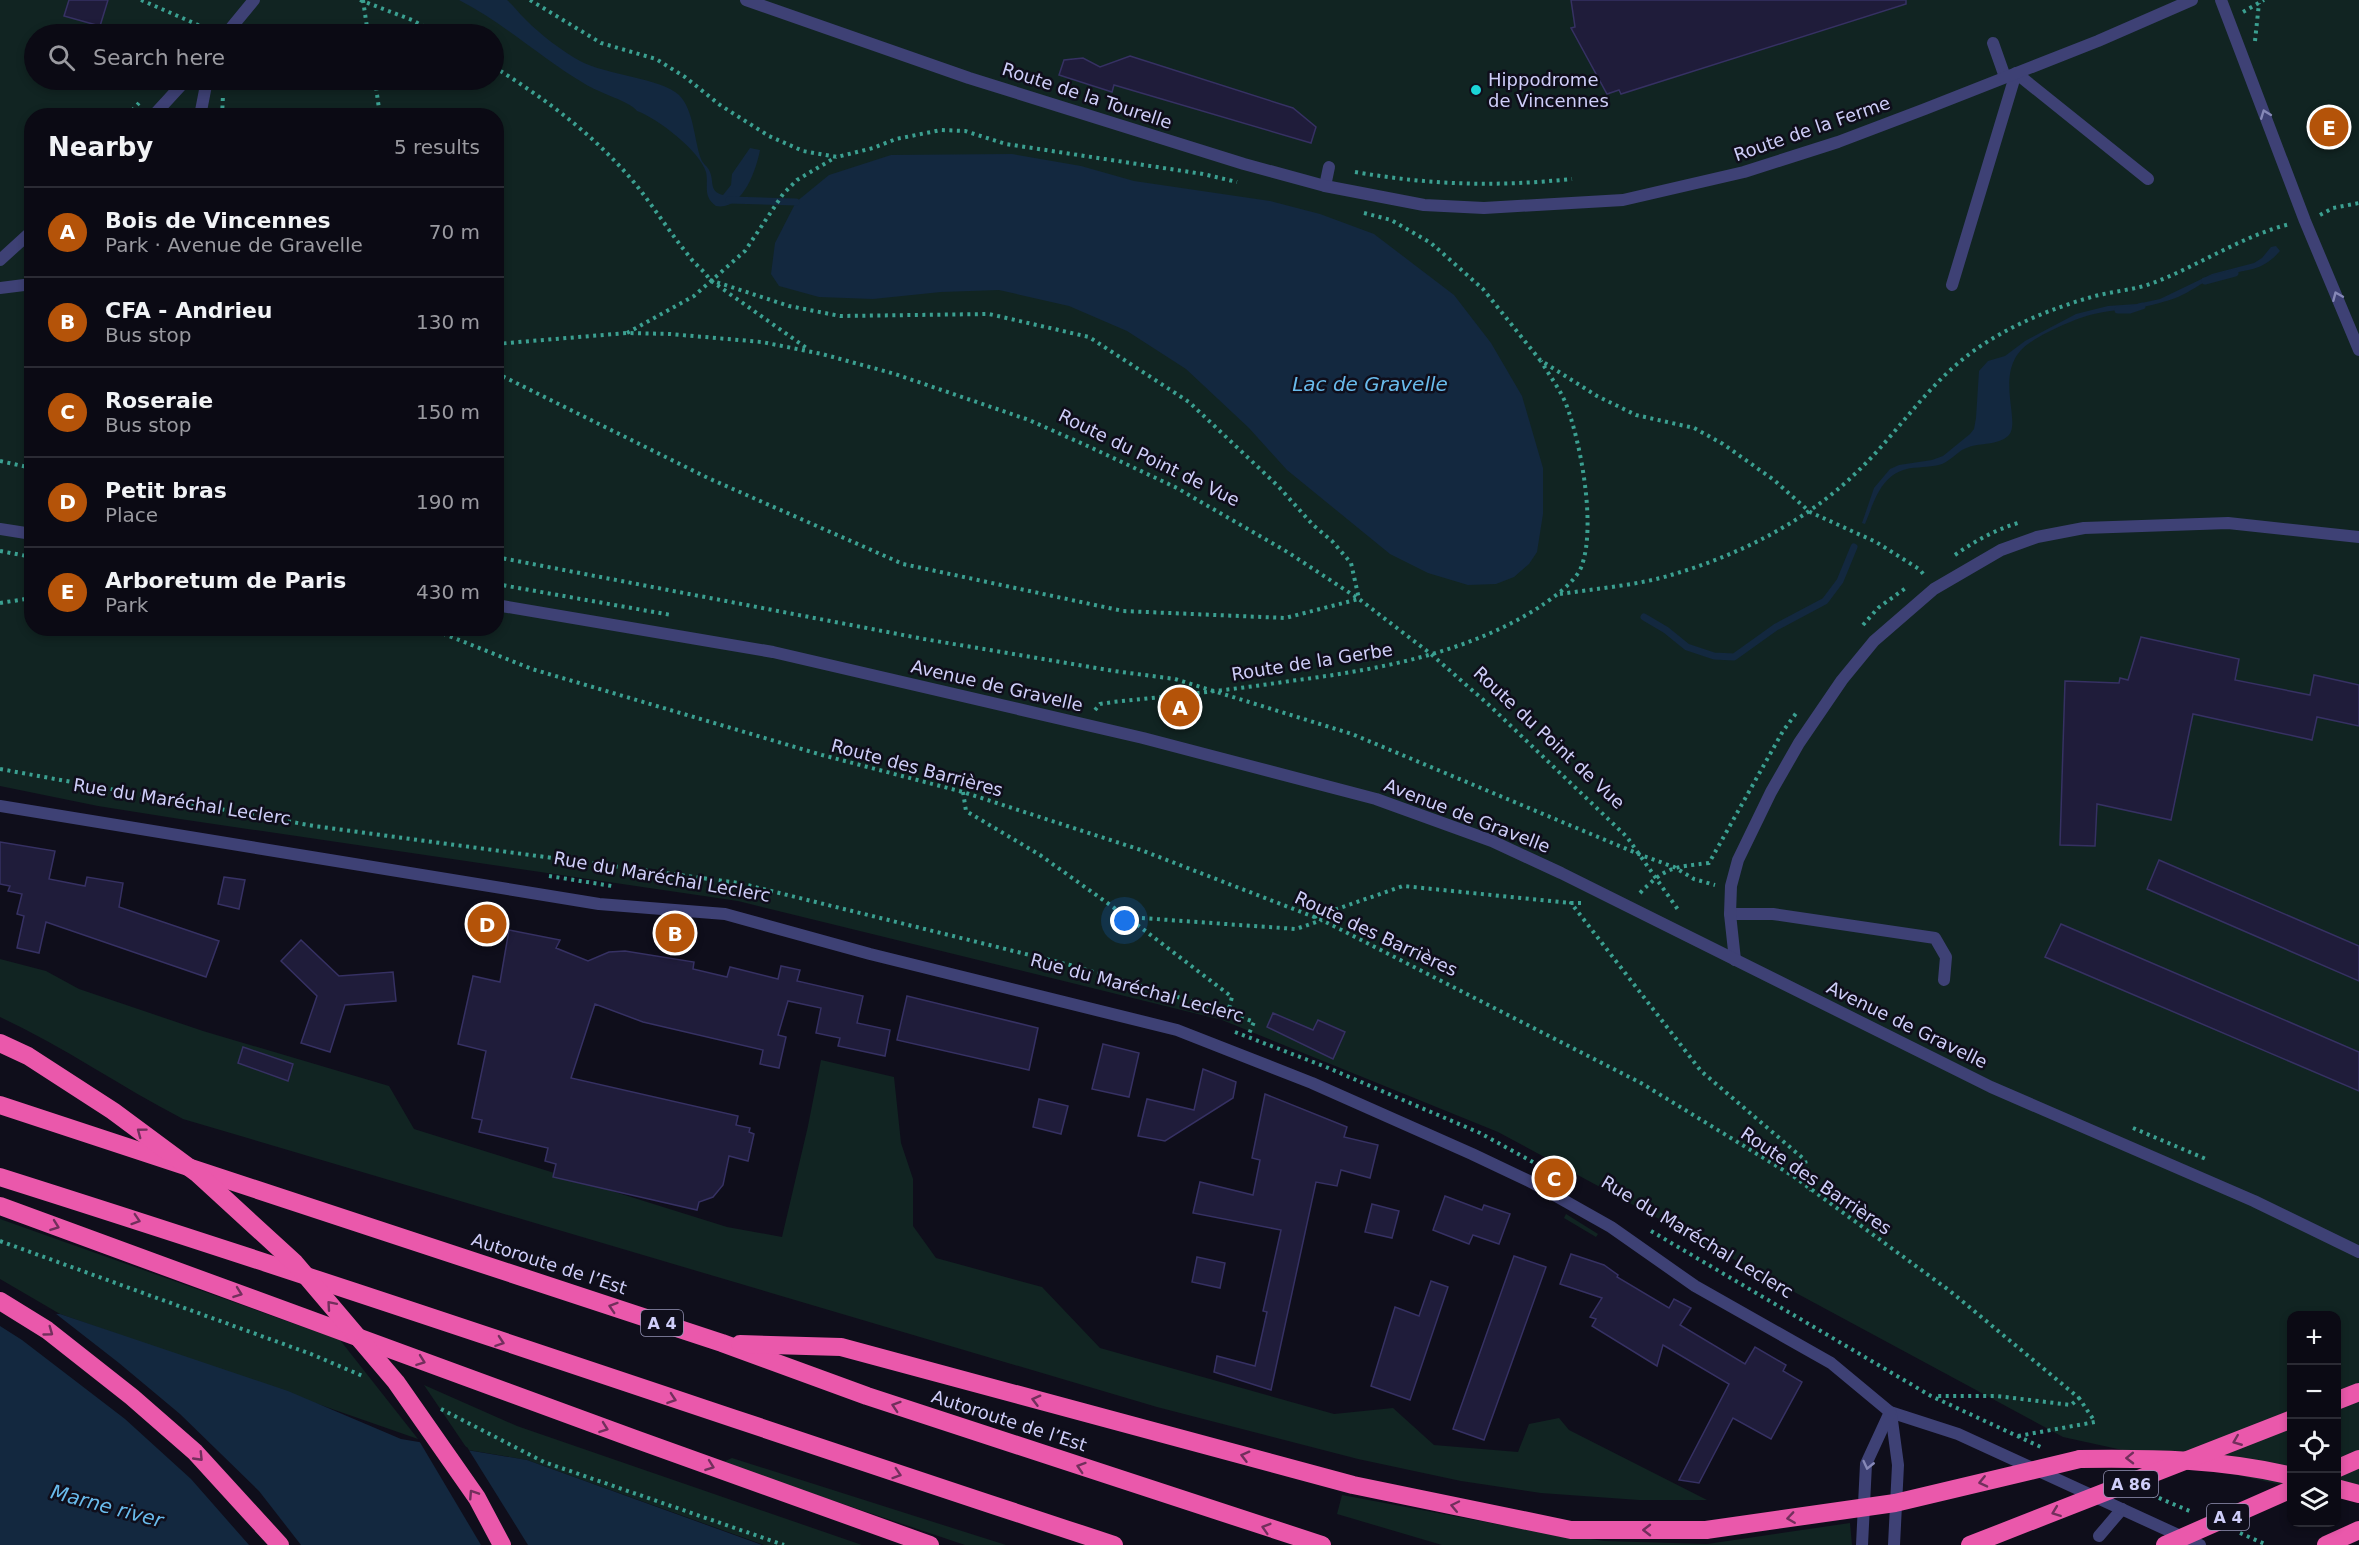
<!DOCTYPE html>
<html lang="en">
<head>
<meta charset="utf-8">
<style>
  body { margin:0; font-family:"DejaVu Sans",sans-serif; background:#191822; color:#f1f3f6 }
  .controls { position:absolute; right:18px; bottom:18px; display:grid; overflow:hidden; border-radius:12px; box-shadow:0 3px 9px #0003 }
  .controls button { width:54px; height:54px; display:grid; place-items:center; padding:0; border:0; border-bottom:2px solid #2b2b34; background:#0b0a14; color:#f1f3f6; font:30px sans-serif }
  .you { position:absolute; left:1125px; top:921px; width:21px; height:21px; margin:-15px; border:4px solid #fff; border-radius:50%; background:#1a73e8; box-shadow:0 0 0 9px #1a73e833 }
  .badge { display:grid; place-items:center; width:39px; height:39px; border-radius:50%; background:#b45309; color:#fff; font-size:20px; font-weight:700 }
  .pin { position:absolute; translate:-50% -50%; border:3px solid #fff; box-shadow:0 2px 6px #0006 }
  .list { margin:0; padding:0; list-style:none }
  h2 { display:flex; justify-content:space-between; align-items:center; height:78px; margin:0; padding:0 24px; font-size:26px }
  h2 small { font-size:20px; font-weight:400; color:#9a9aa0 }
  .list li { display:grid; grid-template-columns:39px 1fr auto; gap:18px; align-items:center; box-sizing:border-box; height:90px; padding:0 24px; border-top:2px solid #2b2b34 }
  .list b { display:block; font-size:22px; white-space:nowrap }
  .list p { margin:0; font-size:20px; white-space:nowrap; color:#9a9aa0 }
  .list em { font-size:20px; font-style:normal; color:#9a9aa0 }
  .icon { flex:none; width:33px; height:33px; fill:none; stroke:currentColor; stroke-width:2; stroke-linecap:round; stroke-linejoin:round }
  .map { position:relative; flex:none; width:2359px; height:1545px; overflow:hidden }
  .search { position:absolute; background:#0b0a14; box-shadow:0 3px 9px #0003; left:24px; top:24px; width:480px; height:66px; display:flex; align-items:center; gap:15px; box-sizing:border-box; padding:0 21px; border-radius:33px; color:#9a9aa0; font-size:22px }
  .panel { position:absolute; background:#0b0a14; box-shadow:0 3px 9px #0003; left:24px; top:108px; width:480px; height:528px; border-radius:24px }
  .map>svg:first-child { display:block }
  .green { fill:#112422; fill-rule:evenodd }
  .water { fill:#13283f }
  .pier { fill:#0f0e1b }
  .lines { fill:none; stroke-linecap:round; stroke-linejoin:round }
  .stream { stroke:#13283f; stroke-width:7 }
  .building { fill:#1f1c3a; stroke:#363163; stroke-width:1.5 }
  .path { stroke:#3ba091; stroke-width:4; stroke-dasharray:3 4.5; stroke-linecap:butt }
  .service { stroke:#3e4175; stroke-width:12 }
  .minor { stroke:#3e4175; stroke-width:12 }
  .tertiary { stroke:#3e4175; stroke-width:12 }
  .motorway { stroke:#ea58ab; stroke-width:18 }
  .motorway-bridge { stroke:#ea58ab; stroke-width:18 }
  .oneway { stroke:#8688b7 }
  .oneway2 { stroke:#722f5c }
  .poi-dot { fill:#1bd5d7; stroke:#0f0e1b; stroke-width:2 }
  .labels { text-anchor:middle; stroke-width:5; stroke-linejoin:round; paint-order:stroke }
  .shield { fill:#0f0e1b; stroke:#9594b6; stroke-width:1.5 }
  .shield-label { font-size:16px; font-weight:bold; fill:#cfcef9 }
  .poi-label { font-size:18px; fill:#cfcef9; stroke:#0f0e1b; text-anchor:start }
  .street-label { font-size:18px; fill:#cfcef9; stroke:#0f0e1b }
  .water-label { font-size:20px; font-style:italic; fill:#69bbec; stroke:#0f0e1b }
</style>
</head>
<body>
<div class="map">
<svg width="2359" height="1545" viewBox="0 0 2359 1545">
  <rect width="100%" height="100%" fill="#0f0e1b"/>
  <g class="green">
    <path d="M0,0H2359V1501L2337,1496L2336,1316H2292L2291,1487L2063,1437L1498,1132L1222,1020L738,901L180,819L98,806L0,786ZM34,34H494V80H34ZM32,116H496V628H32Z"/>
    <path d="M0,959L46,971L79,989L203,1031L389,1086L414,1129L727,1227L782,1237L808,1126L821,1060L894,1077L901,1143L913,1179V1226L936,1258L1042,1287L1100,1348L1334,1414L1393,1408L1434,1445L1518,1452L1529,1424L1559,1418L1569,1430L1707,1500H1639L1541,1493L1461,1481L1358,1459L1157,1407L183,1119C121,1087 63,1046 0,1017Z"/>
    <path d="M1566,1214L1598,1234L1596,1237L1564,1218Z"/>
    <path d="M0,1219L340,1340L418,1439L60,1314L0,1279Z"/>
    <path d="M424,1385L517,1426L862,1545H764L527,1460L468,1450Z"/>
    <path d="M732,1458L1006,1545H965L721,1463Z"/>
    <path d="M1342,1495L1523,1529L1604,1541L1707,1544L1850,1523L1852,1545H1442L1337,1514Z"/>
  </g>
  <g class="water">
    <path d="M459,0H507C514,6 519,13 526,20C541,35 562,51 580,61C606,75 661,78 679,95C694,110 694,140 701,159C703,164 707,166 709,170C715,181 708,191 723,195L731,185L732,174L750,148L760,150C756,171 742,211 716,206C702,196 709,185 706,172C700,151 657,118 637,111C631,102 597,92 585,84C541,58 504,23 459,0Z"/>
    <path d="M1012,154L1081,166L1134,181L1270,201L1320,214L1374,234L1454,295L1491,343L1522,396L1543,468V514L1537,552L1529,564L1514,577L1496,584L1468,585L1428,573L1390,554L1287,470L1249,428L1186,369L1127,331L1069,306L999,290L941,292L873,299L819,297L779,286L771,274L775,243L796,202L829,175L891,155Z"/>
    <path d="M2276,246L2280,251C2260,274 2243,269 2218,276C2205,280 2195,289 2182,295C2173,300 2162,302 2152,305C2133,310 2113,309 2094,314C2076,318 2043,333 2028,344C1991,371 2023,422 2008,436C1998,445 1980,443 1969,447C1958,450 1952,460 1942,464C1933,467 1921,467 1911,468C1881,473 1875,500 1865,524L1862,523L1874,488L1890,469L1899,465L1932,460L1943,456L1970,434L1974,429L1976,418L1979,371L1988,361L2005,356L2025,341L2076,314L2108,306L2137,304L2160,299L2212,274L2254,263L2262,258L2271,247Z"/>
    <path d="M0,1312L60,1314L288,1391L401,1439L527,1460L762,1545H0Z"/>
  </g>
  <g class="pier">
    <path d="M0,1309L51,1310L119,1363L180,1414L259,1491L301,1545H249L191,1479L125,1419L22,1340L0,1326Z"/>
    <path d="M418,1439L467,1447L528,1545H481Z"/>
  </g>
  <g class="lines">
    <g class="stream">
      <path d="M729,200L796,202"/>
      <path d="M2205,281L2235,273"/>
      <path d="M2118,310H2130L2142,306"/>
      <path d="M1644,617L1666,630L1687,647L1714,656L1734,657L1776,627L1825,601L1840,581L1854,547"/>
    </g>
  </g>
  <g class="building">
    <path d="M69,0H108L100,26L64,16Z"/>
    <path d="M1571,0H1906V4L1621,94L1619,90L1607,94L1571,28L1575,27Z"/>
    <path d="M1130,56L1293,108L1316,127L1311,143L1114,85L1112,92L1059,75L1064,60L1083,58L1100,67Z"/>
    <path d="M2141,637L2239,659L2235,680L2310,695L2314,675L2359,685V726L2317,717L2312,740L2193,714L2171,820L2097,804L2095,846L2060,845L2065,681L2119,683L2120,678L2128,680Z"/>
    <path d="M0,842L55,851L49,879L85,886L87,877L123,883L119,907L219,941L206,977L46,922L39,953L17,948L24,916L17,914L22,894L8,891L10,886L0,884Z"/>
    <path d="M2159,860L2359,946V981L2147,889Z"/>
    <path d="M224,877L245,880L239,909L218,904Z"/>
    <path d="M2061,924L2359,1052V1091L2045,957Z"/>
    <path d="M509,930L560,940L556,948L588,961L609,952L625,951L694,962L693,969L727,977L730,967L778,979L781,966L800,970L797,981L863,996L857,1023L890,1030L885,1056L838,1046L840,1038L816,1033L821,1008L788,1001L778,1035L786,1037L779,1068L760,1064L763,1050L643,1022L595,1004L571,1078L738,1116L736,1125L750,1128L749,1132L754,1134L748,1161L729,1156L723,1185L713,1197L699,1202L697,1210L553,1177L556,1164L545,1161L548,1148L479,1132L482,1120L472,1118L486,1051L458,1044L473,976L500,982Z"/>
    <path d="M301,940L339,976L393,972L396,1001L345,1005L330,1052L301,1043L317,996L281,961Z"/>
    <path d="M907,996L1038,1028L1029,1070L897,1040Z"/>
    <path d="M1273,1013L1313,1030L1318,1020L1345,1032L1333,1059L1267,1027Z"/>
    <path d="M1103,1044L1139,1053L1129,1097L1092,1089Z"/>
    <path d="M243,1047L293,1064L288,1081L238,1063Z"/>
    <path d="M1203,1069L1236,1082L1233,1098L1165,1141L1138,1136L1147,1099L1194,1110Z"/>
    <path d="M1265,1094L1347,1127L1344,1137L1378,1145L1370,1178L1341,1170L1337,1186L1316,1182L1271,1390L1214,1372L1217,1356L1255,1366L1267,1312L1263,1311L1281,1230L1193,1213L1200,1182L1253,1195L1260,1160L1252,1158Z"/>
    <path d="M1039,1099L1068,1106L1061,1134L1033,1127Z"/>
    <path d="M1445,1196L1482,1210L1484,1205L1510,1214L1499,1244L1473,1235L1469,1244L1433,1230Z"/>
    <path d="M1372,1204L1399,1211L1392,1238L1365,1232Z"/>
    <path d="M1571,1254L1604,1265L1618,1275L1617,1277L1669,1308L1674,1299L1691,1308L1680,1325L1745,1364L1755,1347L1786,1365L1783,1371L1802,1382L1771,1439L1733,1418L1699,1483L1679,1480L1729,1384L1663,1345L1657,1366L1592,1326L1596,1319L1590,1317L1602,1298L1560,1284Z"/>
    <path d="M1514,1256L1546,1267L1484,1440L1453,1429Z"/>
    <path d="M1197,1257L1225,1263L1220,1288L1192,1282Z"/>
    <path d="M1431,1281L1448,1287L1410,1400L1371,1386L1395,1307L1419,1316Z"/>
  </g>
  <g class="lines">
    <g class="path">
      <path d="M141,0L212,31"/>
      <path d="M360,0L412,20L438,34"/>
      <path d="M363,0L368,34"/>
      <path d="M530,0L601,43L656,59L685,77L720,105L769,136L803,151L837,157L873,148L896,139L941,130L965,131L1006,144L1203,174L1237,182"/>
      <path d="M2243,12L2264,0"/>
      <path d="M2255,41L2259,3"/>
      <path d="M494,67C546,99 598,138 637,186C655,209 671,234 689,256C695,265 704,270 710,280L808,349"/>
      <path d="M375,80L380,116"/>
      <path d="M127,116L139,103"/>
      <path d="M222,116L223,95"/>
      <path d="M1355,172C1431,185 1495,187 1572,179"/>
      <path d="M1364,213L1391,220L1431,243L1483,289L1540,360L1597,396L1636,415L1694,428L1723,444L1774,480L1810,512L1876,542L1919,569L1926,577"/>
      <path d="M2320,215L2333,208L2359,203"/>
      <path d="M710,280L789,306L840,316L989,314L1089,337L1189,402L1278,486L1313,525L1332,541L1351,563L1359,599"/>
      <path d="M627,333L694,296L745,251L783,194L797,180L836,157"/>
      <path d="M496,344L627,333L670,334L762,342L822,354L895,374L1029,420L1092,448L1177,488L1289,553L1359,599L1431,654L1489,705L1627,837L1679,911"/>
      <path d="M496,373L708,478L903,564L1123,611L1285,618L1359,599"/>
      <path d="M0,461L32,468"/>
      <path d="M0,551L32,557"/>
      <path d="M1955,555C1976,540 1997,529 2021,522"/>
      <path d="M496,557L924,639L1114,671L1175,679L1352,734L1641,855L1674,867L1694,879L1715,885"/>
      <path d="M496,584L671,615"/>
      <path d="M1560,594C1593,589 1639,585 1671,575C1739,555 1805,522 1856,473C1897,434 1926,386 1972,352C2008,326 2052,308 2095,296C2114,291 2134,290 2153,283C2198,266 2244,235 2290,224"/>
      <path d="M0,603L32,598"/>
      <path d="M1863,625L1878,608L1907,587"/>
      <path d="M429,628L532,669L822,755L963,792L1141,850L1322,920L1641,1083L1793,1176L1950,1291L2079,1398L2071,1405L1997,1396H1935"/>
      <path d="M1095,710L1100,704L1113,702C1172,696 1231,690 1290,681C1376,670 1467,654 1541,606C1554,597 1577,581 1582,565C1596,525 1581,443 1566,404C1560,389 1549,375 1541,361"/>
      <path d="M0,769L314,826L739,883L1070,965L1228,1012L1254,1022L1248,1036"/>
      <path d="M963,792L966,811L1040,855L1127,917L1232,997L1228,1012"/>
      <path d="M549,876L612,886"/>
      <path d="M1640,893C1665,867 1674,867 1709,863L1783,731L1797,712"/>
      <path d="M1581,903H1571L1701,1071L1805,1160L1811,1191"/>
      <path d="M1127,917L1296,929L1322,920"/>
      <path d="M1314,917L1403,886L1571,903"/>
      <path d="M1235,1032L1326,1067L1480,1133L1562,1178"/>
      <path d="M2133,1128L2206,1159"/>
      <path d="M1651,1231L1931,1396L2043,1448"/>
      <path d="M0,1241L311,1354L365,1377"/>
      <path d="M441,1409L544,1462L784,1545"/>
      <path d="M2018,1436L2095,1422L2079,1398"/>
      <path d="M2152,1495L2192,1512"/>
      <path d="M2240,1533L2267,1545"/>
    </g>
    <g class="service">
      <path d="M1993,43L2005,77"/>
      <path d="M200,116L207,80"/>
      <path d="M1325,186L1329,167"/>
      <path d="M1952,285L2016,73L2148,179"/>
      <path d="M0,288L32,284"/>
      <path d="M1730,914H1773L1935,938L1946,957L1944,980"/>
      <path d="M2099,1536L2122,1509"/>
    </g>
    <g class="minor">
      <path d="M746,0L969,78L1244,164L1325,186L1424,205L1484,208L1623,200L1744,172L1838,142L1925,109L2098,41L2192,0"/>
      <path d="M2221,0L2305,221L2359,350"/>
      <path d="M226,34L254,0"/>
      <path d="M153,116L186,80"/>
      <path d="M0,260L32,231"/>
      <path d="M1735,960L1730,914L1731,886L1738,860L1771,792L1799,743L1842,680L1874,641L1934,589L2001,550L2037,537L2084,528L2228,523L2359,537"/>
    </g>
    <g class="tertiary">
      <path d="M0,529L32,534"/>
      <path d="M496,605L773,652L1143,738L1376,799L1492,841L1561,873L1991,1087L2254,1201L2359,1252"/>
      <path d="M0,806L599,904L725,914L870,954L1177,1030L1312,1083L1472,1154L1533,1183L1611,1227L1695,1286L1831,1363L1890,1412L1958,1434L2200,1545"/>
      <path d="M1891,1413L1898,1465L1894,1545"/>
      <path d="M1862,1545L1866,1464L1890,1412"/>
    </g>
    <g class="motorway">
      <path d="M0,1105L722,1343L867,1396L1322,1545"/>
      <path d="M0,1177C373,1295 743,1423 1114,1545"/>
      <path d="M0,1206L635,1439L930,1545"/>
      <path d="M0,1301L47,1330L132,1397L195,1452L280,1545"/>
      <path d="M740,1344L841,1347L1353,1485L1571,1530H1706"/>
      <path d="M2336,1401L2359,1392"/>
      <path d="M2080,1459C2152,1458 2222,1459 2292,1476"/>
      <path d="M2336,1469L2359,1459"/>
      <path d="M2336,1488L2359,1494"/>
      <path d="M2326,1545L2359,1530"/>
    </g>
    <g class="motorway-bridge">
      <path d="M0,1043L28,1056L113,1111L198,1174L295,1263L396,1382L477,1498L502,1545"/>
      <path d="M1706,1530L1895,1503L2080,1459"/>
      <path d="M1970,1545L2292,1419"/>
      <path d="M2165,1545L2292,1489"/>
    </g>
  </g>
  <defs><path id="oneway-chevron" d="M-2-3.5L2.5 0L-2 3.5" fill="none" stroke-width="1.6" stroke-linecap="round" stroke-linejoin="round" transform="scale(1.5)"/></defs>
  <g class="oneway">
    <use href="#oneway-chevron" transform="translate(2265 114) rotate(-111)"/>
    <use href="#oneway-chevron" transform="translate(2337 296) rotate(-113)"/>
    <use href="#oneway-chevron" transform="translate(1868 1465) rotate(103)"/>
  </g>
  <g class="oneway2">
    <use href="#oneway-chevron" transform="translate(141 1132) rotate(-143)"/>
    <use href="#oneway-chevron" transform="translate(136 1220) rotate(18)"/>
    <use href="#oneway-chevron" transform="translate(55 1226) rotate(20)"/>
    <use href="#oneway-chevron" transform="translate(238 1293) rotate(20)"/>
    <use href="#oneway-chevron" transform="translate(331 1305) rotate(-131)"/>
    <use href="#oneway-chevron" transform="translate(613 1307) rotate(-162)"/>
    <use href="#oneway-chevron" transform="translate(49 1332) rotate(36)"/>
    <use href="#oneway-chevron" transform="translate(500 1342) rotate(19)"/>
    <use href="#oneway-chevron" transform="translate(421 1361) rotate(20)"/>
    <use href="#oneway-chevron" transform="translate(672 1399) rotate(19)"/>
    <use href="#oneway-chevron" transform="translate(1036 1400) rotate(-165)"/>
    <use href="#oneway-chevron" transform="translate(896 1406) rotate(-162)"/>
    <use href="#oneway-chevron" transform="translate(604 1428) rotate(20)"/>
    <use href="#oneway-chevron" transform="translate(2237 1441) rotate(158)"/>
    <use href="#oneway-chevron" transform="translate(1245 1456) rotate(-165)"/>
    <use href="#oneway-chevron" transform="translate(199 1457) rotate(46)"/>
    <use href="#oneway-chevron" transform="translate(2130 1458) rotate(179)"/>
    <use href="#oneway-chevron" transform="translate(710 1466) rotate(20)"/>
    <use href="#oneway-chevron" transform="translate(1081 1467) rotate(-162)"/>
    <use href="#oneway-chevron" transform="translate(897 1474) rotate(18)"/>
    <use href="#oneway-chevron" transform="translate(1983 1482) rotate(167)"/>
    <use href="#oneway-chevron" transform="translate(473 1494) rotate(-123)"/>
    <use href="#oneway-chevron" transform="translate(1455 1506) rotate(-168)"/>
    <use href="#oneway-chevron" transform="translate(2056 1512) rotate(159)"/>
    <use href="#oneway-chevron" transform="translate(1791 1518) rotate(172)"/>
    <use href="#oneway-chevron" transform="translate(1266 1528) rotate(-163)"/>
    <use href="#oneway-chevron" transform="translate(1647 1530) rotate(-180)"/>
  </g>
  <circle class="poi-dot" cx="1476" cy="90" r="6"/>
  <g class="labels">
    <g class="shield">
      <rect x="641" y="1310" width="42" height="26" rx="4.5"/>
      <rect x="2104" y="1471" width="54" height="26" rx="4.5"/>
      <rect x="2207" y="1504" width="42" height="26" rx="4.5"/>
    </g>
    <g class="shield-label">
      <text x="662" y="1329">A 4</text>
      <text x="2131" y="1490">A 86</text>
      <text x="2228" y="1523">A 4</text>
    </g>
    <g class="poi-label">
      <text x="1488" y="86">Hippodrome<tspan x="1488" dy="21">de Vincennes</tspan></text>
    </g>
    <g class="street-label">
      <text transform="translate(1087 96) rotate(18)" y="6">Route de la Tourelle</text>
      <text transform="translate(1812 129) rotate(-19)" y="6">Route de la Ferme</text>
      <text transform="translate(1149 458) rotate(26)" y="6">Route du Point de Vue</text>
      <text transform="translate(1312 662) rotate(-9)" y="6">Route de la Gerbe</text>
      <text transform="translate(997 686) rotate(13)" y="6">Avenue de Gravelle</text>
      <text transform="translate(1549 738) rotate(43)" y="6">Route du Point de Vue</text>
      <text transform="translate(917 768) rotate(15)" y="6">Route des Barrières</text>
      <text transform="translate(182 802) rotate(9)" y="6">Rue du Maréchal Leclerc</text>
      <text transform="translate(1467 816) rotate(21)" y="6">Avenue de Gravelle</text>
      <text transform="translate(662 877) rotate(10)" y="6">Rue du Maréchal Leclerc</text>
      <text transform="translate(1376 934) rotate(25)" y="6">Route des Barrières</text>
      <text transform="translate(1137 988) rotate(15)" y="6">Rue du Maréchal Leclerc</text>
      <text transform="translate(1907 1025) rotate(26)" y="6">Avenue de Gravelle</text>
      <text transform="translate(1816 1181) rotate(34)" y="6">Route des Barrières</text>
      <text transform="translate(1697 1237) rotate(31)" y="6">Rue du Maréchal Leclerc</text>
      <text transform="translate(549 1264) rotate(18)" y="6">Autoroute de l’Est</text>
      <text transform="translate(1009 1421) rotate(18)" y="6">Autoroute de l’Est</text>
    </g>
    <g class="water-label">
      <text x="1370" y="391">Lac de Gravelle</text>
      <text transform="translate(107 1506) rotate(15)" y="7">Marne river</text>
    </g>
  </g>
</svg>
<div class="controls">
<button>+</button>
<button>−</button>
<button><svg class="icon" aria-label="locate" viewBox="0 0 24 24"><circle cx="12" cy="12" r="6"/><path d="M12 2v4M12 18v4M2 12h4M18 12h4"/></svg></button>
<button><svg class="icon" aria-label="layers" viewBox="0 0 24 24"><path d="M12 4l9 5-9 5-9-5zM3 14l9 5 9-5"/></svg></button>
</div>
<div class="you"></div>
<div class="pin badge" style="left:1180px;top:707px">A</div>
<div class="pin badge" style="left:675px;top:933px">B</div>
<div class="pin badge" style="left:1554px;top:1178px">C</div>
<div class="pin badge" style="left:487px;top:924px">D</div>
<div class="pin badge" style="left:2329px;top:127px">E</div>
<div class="search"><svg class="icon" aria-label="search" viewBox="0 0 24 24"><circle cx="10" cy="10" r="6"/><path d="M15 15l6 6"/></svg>Search here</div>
<section class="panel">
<h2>Nearby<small>5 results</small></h2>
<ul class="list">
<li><span class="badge">A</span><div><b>Bois de Vincennes</b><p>Park · Avenue de Gravelle</p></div><em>70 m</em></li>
<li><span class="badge">B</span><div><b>CFA - Andrieu</b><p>Bus stop</p></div><em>130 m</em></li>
<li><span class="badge">C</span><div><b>Roseraie</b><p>Bus stop</p></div><em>150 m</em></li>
<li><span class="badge">D</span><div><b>Petit bras</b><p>Place</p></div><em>190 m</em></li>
<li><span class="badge">E</span><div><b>Arboretum de Paris</b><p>Park</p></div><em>430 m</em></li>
</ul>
</section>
</div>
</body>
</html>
